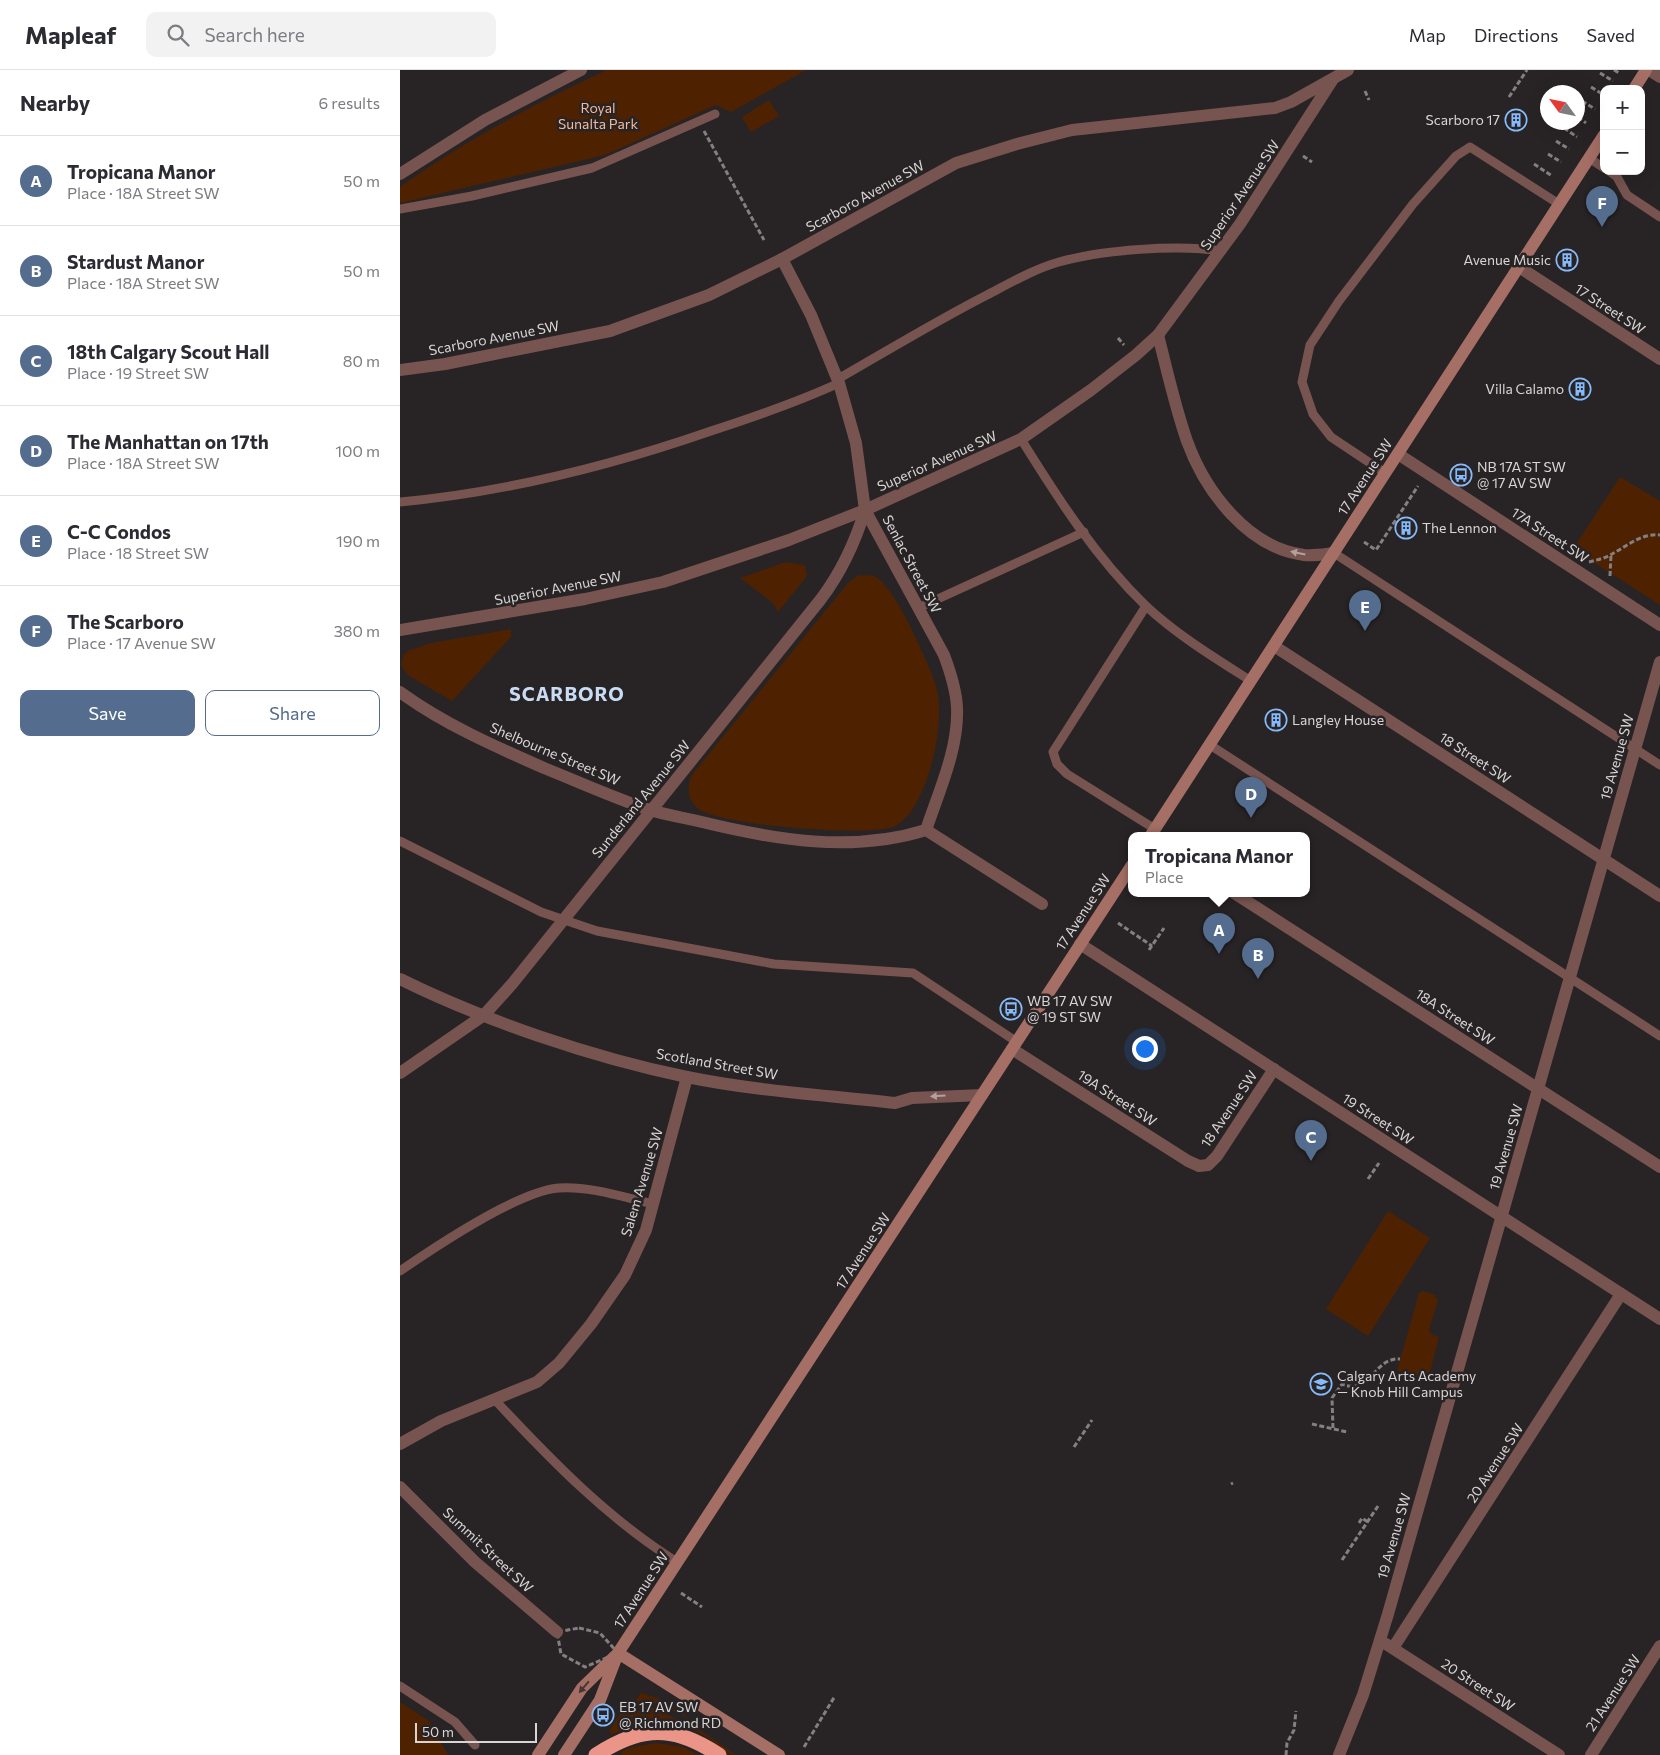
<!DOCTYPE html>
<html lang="en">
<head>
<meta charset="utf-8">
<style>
  body { margin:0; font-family:Commissioner,sans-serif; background:#f2f2f3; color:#2b2b33 }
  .controls { position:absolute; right:15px; top:15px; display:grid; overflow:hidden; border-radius:10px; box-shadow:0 5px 20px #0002 }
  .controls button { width:45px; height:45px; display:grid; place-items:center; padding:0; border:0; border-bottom:1px solid #e1e1e2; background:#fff; color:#2b2b33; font:25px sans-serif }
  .compass { position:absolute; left:1140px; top:15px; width:45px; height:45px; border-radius:50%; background:#fff; box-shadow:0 5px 20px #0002; rotate:303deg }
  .scale { position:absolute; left:15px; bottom:12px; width:122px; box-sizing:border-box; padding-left:5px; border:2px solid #d8d5d5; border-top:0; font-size:14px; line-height:18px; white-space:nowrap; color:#d8d5d5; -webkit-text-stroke:4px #282324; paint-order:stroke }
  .you { position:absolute; left:744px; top:978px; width:18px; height:18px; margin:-12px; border:4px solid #fff; border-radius:50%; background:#1a73e8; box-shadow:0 0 0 8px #1a73e833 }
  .badge { display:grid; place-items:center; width:32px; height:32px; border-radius:50%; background:#546c8d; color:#fff; font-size:16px; font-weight:700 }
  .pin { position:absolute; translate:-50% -41px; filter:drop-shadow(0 1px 2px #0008) }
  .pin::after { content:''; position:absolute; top:26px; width:18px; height:15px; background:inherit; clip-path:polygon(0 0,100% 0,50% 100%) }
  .popup { position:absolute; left:728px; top:762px; width:182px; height:65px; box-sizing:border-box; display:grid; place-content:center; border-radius:10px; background:#fff; filter:drop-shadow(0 1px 4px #0005); font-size:16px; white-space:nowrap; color:#7c7c81 }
  .popup b { font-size:19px; color:#2b2b33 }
  .popup::after { content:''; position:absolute; left:50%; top:100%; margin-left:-10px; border:10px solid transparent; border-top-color:#fff }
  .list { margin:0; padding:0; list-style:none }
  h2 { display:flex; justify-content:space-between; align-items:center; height:65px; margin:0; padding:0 20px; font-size:21px }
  h2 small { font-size:16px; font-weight:400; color:#7c7c81 }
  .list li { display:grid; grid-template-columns:32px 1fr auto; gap:15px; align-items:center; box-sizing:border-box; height:90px; padding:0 20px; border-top:1px solid #e1e1e2 }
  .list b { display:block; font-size:19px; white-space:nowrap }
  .list p { margin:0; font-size:16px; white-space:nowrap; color:#7c7c81 }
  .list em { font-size:16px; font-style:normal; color:#7c7c81 }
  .actions { display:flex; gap:10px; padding:15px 20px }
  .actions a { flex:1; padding:11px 0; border:1px solid #546c8d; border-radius:10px; text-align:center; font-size:18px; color:#546c8d }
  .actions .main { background:#546c8d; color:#fff }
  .icon { flex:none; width:28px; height:28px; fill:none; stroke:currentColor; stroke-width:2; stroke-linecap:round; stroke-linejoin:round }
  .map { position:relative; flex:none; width:1260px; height:1685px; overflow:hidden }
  header { display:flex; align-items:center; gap:30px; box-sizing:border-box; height:70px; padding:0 25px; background:#fff; border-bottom:1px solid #e1e1e2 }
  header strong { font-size:24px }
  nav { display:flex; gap:28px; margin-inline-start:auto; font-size:18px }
  .search { width:350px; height:45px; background:#f2f2f3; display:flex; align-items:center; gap:12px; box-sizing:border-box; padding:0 18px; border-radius:10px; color:#7c7c81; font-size:19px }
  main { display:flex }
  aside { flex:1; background:#fff }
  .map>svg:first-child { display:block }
  .green { fill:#4e2201 }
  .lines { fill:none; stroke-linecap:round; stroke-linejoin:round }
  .path { stroke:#848081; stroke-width:3; stroke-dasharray:5 2.5; stroke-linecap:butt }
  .lane { stroke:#77544f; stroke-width:9 }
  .street { stroke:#77544f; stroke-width:12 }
  .secondary { stroke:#a56f66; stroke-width:12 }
  .highway { stroke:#ea9588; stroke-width:15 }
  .oneway { fill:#b1a19f }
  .oneway2 { fill:#473634 }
  .labels { text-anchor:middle; stroke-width:5; stroke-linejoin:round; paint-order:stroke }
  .park-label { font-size:14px; fill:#f3b998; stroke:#282324 }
  .poi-label { font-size:14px; fill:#d8d5d5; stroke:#282324; text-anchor:start }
  .street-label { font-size:14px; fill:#d8d5d5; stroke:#282324 }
  .district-label { font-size:19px; font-weight:bold; letter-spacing:1px; fill:#c8dcf4; stroke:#282324 }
</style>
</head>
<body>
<header>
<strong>Mapleaf</strong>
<div class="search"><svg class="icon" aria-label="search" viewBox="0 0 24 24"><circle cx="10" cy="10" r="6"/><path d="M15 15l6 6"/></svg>Search here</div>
<nav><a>Map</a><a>Directions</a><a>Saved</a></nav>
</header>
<main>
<aside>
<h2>Nearby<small>6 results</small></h2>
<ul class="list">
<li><span class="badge">A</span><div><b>Tropicana Manor</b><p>Place · 18A Street SW</p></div><em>50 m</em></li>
<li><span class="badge">B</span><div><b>Stardust Manor</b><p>Place · 18A Street SW</p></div><em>50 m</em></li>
<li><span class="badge">C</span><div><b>18th Calgary Scout Hall</b><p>Place · 19 Street SW</p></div><em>80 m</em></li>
<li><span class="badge">D</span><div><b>The Manhattan on 17th</b><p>Place · 18A Street SW</p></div><em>100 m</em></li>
<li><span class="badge">E</span><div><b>C-C Condos</b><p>Place · 18 Street SW</p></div><em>190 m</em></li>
<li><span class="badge">F</span><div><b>The Scarboro</b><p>Place · 17 Avenue SW</p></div><em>380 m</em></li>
</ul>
<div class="actions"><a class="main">Save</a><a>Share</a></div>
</aside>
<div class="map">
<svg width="1260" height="1685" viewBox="0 0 1260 1685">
  <rect width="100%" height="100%" fill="#282324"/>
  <g class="green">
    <path d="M207,0H406L331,42L316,35L205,85L0,133V117C65,71 135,33 207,0Z"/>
    <path d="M369,30L379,46L351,62L342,47Z"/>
    <path d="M1220,407L1260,431V535L1173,479Z"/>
    <path d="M386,492L405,495L407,506L378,542L373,533L340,508Z"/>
    <path d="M459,505C463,506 470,505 474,506C490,513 512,559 519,575C526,591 535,608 538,625C544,658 527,740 495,756C471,768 323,755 300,740C287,731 287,719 291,706L448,513Z"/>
    <path d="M111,559V567L52,631L9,606L1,596L4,584L10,580L31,573Z"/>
    <path d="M988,1141L1030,1168L968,1266L926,1239Z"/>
    <path d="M1023,1221L1035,1225L1038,1230L1029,1260L1031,1264L1039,1267L1028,1310L997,1301L1019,1223Z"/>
    <path d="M241,1623L258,1628L291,1649L251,1632L236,1636L233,1635Z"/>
    <path d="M0,1632L29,1651L48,1685H0Z"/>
    <path d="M251,1637L300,1660L336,1685C326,1685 318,1675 310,1669C279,1648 244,1653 211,1664L209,1661L221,1642L230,1639L235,1642Z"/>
    <path d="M256,1673L283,1677L298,1685H222L220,1682L233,1677Z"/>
  </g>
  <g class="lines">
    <g class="path">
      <path d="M1214,0L1219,3"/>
      <path d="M1200,3L1213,11"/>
      <path d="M1191,17L1204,25"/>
      <path d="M965,21L969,30"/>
      <path d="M1109,27L1127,0"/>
      <path d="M1182,31L1195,39"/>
      <path d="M1178,47L1186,53"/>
      <path d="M1164,58L1177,67"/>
      <path d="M304,61L364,170"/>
      <path d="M1156,71L1169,79"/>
      <path d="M1148,84L1161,92"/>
      <path d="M903,86L912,92"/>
      <path d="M1134,94L1152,106"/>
      <path d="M718,268L724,275"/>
      <path d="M964,472L976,480L1018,416"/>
      <path d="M1189,492C1197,490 1206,488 1212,484C1227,476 1241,463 1260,465"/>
      <path d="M1210,506L1211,485"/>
      <path d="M718,853L752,876"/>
      <path d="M749,880L764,858"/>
      <path d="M968,1109L979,1093"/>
      <path d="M912,1354L947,1362"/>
      <path d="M933,1358L932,1328L942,1314C970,1326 974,1287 1000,1289"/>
      <path d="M674,1377L692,1350"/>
      <path d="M831,1414L833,1413"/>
      <path d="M959,1453L962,1448L968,1452"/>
      <path d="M942,1490L978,1436"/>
      <path d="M281,1523L302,1537"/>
      <path d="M179,1558L200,1563L218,1583L185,1597L161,1584L157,1562Z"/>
      <path d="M404,1677L435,1626"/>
      <path d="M886,1685L887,1673L894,1660L896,1641"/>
    </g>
    <g class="lane">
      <path d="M1189,88L1204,98"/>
      <path d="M1209,101L1217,107L1227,125L1260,147"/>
      <path d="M0,139L72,126L192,98L315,44"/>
      <path d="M438,309C487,281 536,251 587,225C610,213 634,199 659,192C701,180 778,174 821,181"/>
      <path d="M621,369C657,427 696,488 746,536C777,565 815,588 851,611"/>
      <path d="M985,403L931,367L913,344L902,312L910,275L939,231L1013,134L1056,86L1070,77L1159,134"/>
      <path d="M0,432C107,422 210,396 311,361C354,347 398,332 439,313"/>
      <path d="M934,483L1260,695"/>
      <path d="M746,536L653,682L657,694L667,704L755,759"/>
      <path d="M518,538L684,462"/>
      <path d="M810,675L1260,966"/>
      <path d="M0,771L141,842L197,861L374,894L513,903L617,972"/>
      <path d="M0,1201C35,1177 118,1121 159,1118C190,1116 223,1127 254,1134"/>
      <path d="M95,1330C150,1389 208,1449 277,1492"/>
      <path d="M0,1616L55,1652L75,1675"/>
    </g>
    <g class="street">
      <path d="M1249,0L1260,7"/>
      <path d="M0,104L85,50L181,0"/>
      <path d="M382,189L411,245L439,313L456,373L465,440L544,585C550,601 556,619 557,637C559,678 539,721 526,760"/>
      <path d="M1119,197L1260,289"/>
      <path d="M758,265C767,300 775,337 787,371C805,421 848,478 904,485C914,486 925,484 934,483"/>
      <path d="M0,300L45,294L210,261L309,225L382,189L556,93L617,74L672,60L875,38L891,32L948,0"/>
      <path d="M998,384L1260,555"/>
      <path d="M0,560L185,529L263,512L389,470L465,440L621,369L691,320L736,285L758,265L840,154L933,9"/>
      <path d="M874,576L1260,826"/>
      <path d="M0,622C44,654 94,676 144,698C179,712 214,728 250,740C267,745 285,748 302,752C376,770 452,783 526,760L642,834"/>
      <path d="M834,823L1260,1097"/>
      <path d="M680,874L1260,1249"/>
      <path d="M0,909C85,951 194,988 287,1007C355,1021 426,1025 495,1033L512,1028L582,1025"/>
      <path d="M612,979L788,1091L799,1096L808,1095L817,1086L874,999"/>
      <path d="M0,1003L84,945L112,914L421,529C442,501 455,473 465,440"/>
      <path d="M0,1374L41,1351L137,1312L159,1293L191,1254L225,1205L246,1160L287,1007"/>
      <path d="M0,1417L75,1492L157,1562"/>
      <path d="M986,1574L1159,1685"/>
      <path d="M993,1578L1221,1224"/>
      <path d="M939,1685L963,1625L988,1544L1260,592"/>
      <path d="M1191,1685L1260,1576"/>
    </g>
    <g class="secondary">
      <path d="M1234,19L1246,0"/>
      <path d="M751,765L1204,65"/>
      <path d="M218,1583L379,1685"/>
      <path d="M138,1685L182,1618L215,1586"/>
      <path d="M164,1685L200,1630L218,1583L732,795"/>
    </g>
    <path class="highway" d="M196,1685C242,1655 274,1655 319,1685"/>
  </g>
  <defs><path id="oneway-solid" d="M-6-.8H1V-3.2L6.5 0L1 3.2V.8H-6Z" transform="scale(1.25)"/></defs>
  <g class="oneway">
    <use href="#oneway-solid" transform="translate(898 483) rotate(-168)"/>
    <use href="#oneway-solid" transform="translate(538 1026) rotate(176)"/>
  </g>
  <use class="oneway2" href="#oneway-solid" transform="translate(184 1617) rotate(131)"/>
  <defs>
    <g id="building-ring" transform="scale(1.125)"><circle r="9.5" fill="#282324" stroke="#86bbfb" stroke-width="1.5"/><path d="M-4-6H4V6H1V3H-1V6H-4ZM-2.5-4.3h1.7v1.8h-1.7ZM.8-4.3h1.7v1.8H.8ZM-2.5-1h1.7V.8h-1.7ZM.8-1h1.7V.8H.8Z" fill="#86bbfb"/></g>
    <g id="bus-ring" transform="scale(1.125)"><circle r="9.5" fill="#282324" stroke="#86bbfb" stroke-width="1.5"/><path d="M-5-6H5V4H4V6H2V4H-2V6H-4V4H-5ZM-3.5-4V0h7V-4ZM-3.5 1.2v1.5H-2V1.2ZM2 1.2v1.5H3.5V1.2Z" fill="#86bbfb"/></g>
    <g id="school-ring" transform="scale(1.125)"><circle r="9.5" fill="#282324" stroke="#86bbfb" stroke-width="1.5"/><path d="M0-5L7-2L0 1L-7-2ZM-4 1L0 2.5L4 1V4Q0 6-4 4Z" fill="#86bbfb"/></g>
  </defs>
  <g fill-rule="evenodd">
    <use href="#building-ring" x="1116" y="50"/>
    <use href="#building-ring" x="1167" y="190"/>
    <use href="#building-ring" x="1180" y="319"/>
    <use href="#bus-ring" x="1061" y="405"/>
    <use href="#building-ring" x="1006" y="458"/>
    <use href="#building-ring" x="876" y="650"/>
    <use href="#bus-ring" x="611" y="939"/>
    <use href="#school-ring" x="921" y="1314"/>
    <use href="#bus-ring" x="203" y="1645"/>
  </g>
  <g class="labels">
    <g class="park-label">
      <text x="198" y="43">Royal<tspan x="198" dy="16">Sunalta Park</tspan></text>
    </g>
    <g class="poi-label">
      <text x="1100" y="55" text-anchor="end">Scarboro 17</text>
      <text x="1151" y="195" text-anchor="end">Avenue Music</text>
      <text x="1164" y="324" text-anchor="end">Villa Calamo</text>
      <text x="1077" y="402">NB 17A ST SW<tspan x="1077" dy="16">@ 17 AV SW</tspan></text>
      <text x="1022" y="463">The Lennon</text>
      <text x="892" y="655">Langley House</text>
      <text x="627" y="936">WB 17 AV SW<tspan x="627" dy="16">@ 19 ST SW</tspan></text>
      <text x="937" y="1311">Calgary Arts Academy<tspan x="937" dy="16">— Knob Hill Campus</tspan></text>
      <text x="219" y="1642">EB 17 AV SW<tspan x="219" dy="16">@ Richmond RD</tspan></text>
    </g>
    <g class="street-label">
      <text transform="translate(840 125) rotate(-56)" y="5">Superior Avenue SW</text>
      <text transform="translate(465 126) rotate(-29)" y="5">Scarboro Avenue SW</text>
      <text transform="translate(1210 239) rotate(33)" y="5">17 Street SW</text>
      <text transform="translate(94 268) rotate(-11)" y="5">Scarboro Avenue SW</text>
      <text transform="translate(537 391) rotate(-24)" y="5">Superior Avenue SW</text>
      <text transform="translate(965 407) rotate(-57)" y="5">17 Avenue SW</text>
      <text transform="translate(1150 465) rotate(33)" y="5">17A Street SW</text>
      <text transform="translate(512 494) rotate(62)" y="5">Senlac Street SW</text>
      <text transform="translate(158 518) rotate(-11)" y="5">Superior Avenue SW</text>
      <text transform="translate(155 684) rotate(23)" y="5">Shelbourne Street SW</text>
      <text transform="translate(1217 687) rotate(-74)" y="5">19 Avenue SW</text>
      <text transform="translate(1075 688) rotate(33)" y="5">18 Street SW</text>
      <text transform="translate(241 729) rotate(-51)" y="5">Sunderland Avenue SW</text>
      <text transform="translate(683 842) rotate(-57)" y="5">17 Avenue SW</text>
      <text transform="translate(1055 947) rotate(33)" y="5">18A Street SW</text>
      <text transform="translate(317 994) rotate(10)" y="5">Scotland Street SW</text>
      <text transform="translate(717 1028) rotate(33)" y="5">19A Street SW</text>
      <text transform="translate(829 1039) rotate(-56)" y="5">18 Avenue SW</text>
      <text transform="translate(978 1049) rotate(33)" y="5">19 Street SW</text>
      <text transform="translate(1106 1077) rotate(-74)" y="5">19 Avenue SW</text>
      <text transform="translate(242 1112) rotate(-73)" y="5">Salem Avenue SW</text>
      <text transform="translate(463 1181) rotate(-57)" y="5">17 Avenue SW</text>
      <text transform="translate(1095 1393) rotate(-57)" y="5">20 Avenue SW</text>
      <text transform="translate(994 1466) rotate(-74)" y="5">19 Avenue SW</text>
      <text transform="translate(88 1480) rotate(43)" y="5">Summit Street SW</text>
      <text transform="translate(241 1520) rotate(-57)" y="5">17 Avenue SW</text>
      <text transform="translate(1078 1615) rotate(33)" y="5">20 Street SW</text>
      <text transform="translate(1213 1623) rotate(-57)" y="5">21 Avenue SW</text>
    </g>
    <g class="district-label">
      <text x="167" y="631">SCARBORO</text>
    </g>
  </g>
</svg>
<div class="controls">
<button>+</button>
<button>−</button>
</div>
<svg class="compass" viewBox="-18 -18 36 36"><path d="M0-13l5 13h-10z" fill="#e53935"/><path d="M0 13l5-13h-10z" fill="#7c7c81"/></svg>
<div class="scale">50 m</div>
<div class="you"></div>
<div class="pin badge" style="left:819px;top:884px">A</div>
<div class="popup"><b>Tropicana Manor</b>Place</div>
<div class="pin badge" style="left:858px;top:909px">B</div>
<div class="pin badge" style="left:911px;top:1091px">C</div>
<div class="pin badge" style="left:851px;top:748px">D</div>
<div class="pin badge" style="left:965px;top:561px">E</div>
<div class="pin badge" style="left:1202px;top:157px">F</div>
</div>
</main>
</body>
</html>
